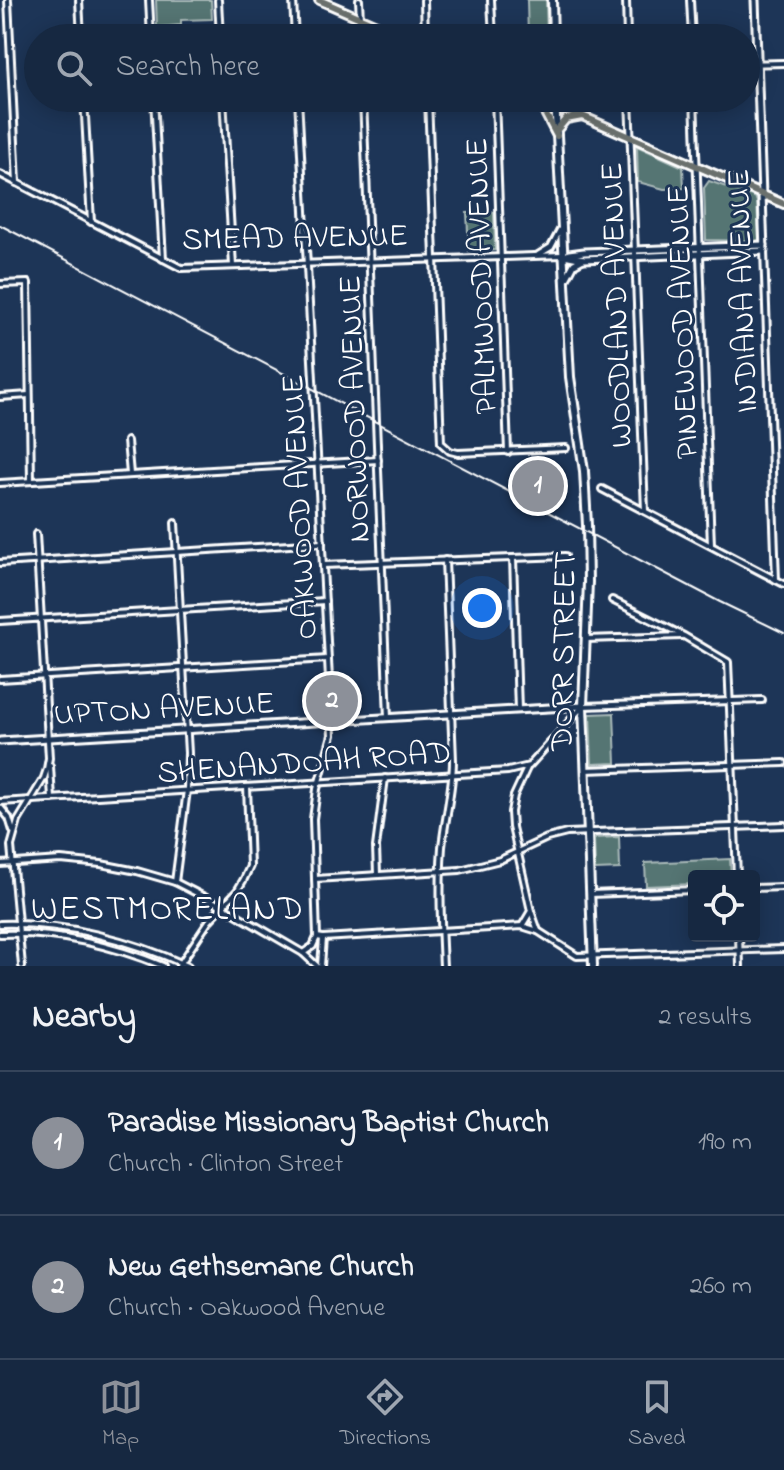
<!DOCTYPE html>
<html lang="en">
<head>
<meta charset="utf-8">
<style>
  body { margin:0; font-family:"Indie Flower",sans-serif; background:#23344c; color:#f1f3f6 }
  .controls { position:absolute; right:24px; bottom:24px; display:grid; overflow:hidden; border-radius:8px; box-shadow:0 4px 20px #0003 }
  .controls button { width:72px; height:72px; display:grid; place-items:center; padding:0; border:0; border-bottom:2px solid #35445a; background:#162841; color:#f1f3f6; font:40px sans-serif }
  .you { position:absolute; left:482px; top:608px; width:28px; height:28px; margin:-20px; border:6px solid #fff; border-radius:50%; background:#1a73e8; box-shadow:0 0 0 12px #1a73e833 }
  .badge { display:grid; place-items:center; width:52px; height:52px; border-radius:50%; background:#8c9099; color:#fff; font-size:26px; font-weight:700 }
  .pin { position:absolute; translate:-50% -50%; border:4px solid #fff; box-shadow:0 2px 8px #0006 }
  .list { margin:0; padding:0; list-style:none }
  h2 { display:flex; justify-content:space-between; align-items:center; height:104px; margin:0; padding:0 32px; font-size:34px }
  h2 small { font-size:26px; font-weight:400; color:#9ea6b1 }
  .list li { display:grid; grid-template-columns:52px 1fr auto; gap:24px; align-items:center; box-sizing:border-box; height:144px; padding:0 32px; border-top:2px solid #35445a }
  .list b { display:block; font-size:30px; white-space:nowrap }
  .list p { margin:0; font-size:26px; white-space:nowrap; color:#9ea6b1 }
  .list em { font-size:26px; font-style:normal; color:#9ea6b1 }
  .icon { flex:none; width:44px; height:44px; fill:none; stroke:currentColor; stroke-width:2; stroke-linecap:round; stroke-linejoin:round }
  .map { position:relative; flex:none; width:784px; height:966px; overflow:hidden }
  .search { position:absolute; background:#162841; box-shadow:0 4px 20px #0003; left:24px; right:24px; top:24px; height:88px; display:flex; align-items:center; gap:20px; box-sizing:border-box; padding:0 28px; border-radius:44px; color:#9ea6b1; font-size:30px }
  .sheet { height:392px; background:#162841 }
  nav { display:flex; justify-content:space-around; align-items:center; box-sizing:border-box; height:112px; border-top:2px solid #35445a; background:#162841; font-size:22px; color:#9ea6b1 }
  nav a { display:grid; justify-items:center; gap:4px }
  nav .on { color:#8c9099 }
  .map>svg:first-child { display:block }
  .green { fill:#547473; stroke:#aabab9; stroke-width:2 }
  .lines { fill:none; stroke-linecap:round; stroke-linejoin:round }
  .minor-casing { stroke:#fff; stroke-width:10 }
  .tertiary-casing { stroke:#fff; stroke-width:11 }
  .secondary-casing { stroke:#fff; stroke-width:12 }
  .primary-casing { stroke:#fff; stroke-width:12 }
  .minor { stroke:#1d3557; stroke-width:4 }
  .tertiary { stroke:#1d3557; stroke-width:5 }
  .secondary { stroke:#1d3557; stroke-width:6 }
  .primary { stroke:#6a706d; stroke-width:6 }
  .rail { stroke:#fff; stroke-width:2 }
  .labels { text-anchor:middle; stroke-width:6; stroke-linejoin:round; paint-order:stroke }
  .street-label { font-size:32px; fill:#fff; stroke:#1d3557 }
  .neighbourhood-label { font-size:34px; letter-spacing:2px; fill:#fff; stroke:#1d3557 }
</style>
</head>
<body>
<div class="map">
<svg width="784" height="966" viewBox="0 0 784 966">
  <rect width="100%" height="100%" fill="#1d3557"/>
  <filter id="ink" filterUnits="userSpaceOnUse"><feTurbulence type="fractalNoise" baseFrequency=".0125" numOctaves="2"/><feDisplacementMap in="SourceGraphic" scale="16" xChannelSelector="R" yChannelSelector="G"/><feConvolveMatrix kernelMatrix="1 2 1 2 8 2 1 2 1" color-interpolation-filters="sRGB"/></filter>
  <g filter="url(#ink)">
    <g class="green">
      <path d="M156,0H211L212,19L181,20V25L157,27Z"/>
      <path d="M527,0H546L547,38H528Z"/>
      <path d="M637,146L683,167L684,188L664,189L638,182Z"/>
      <path d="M709,181L755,197L757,202L759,240L756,241L706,240L704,188Z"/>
      <path d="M494,212L495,250L469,251L467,213Z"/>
      <path d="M614,713L616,763L592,764L590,714Z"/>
      <path d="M619,837L620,869L595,870L594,838Z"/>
      <path d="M730,859L731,876H694V884L646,886L645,863Z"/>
    </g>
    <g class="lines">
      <g class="minor-casing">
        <g id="minor">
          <path d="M8,0L17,183"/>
          <path d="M79,0L81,38"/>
          <path d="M149,0L151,38"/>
          <path d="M218,0L220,38"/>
          <path d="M293,0L295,38"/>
          <path d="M359,0L361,38"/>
          <path d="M424,0L425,38"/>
          <path d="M491,0L493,38"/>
          <path d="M626,0L627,38"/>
          <path d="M690,0L692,38"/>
          <path d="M746,64L784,63"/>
          <path d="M84,98L91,222"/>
          <path d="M154,98L163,259"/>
          <path d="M223,98L233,266"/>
          <path d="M298,98L332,735L317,789L313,819L317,937L313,946L303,953"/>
          <path d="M363,98L388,718"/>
          <path d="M428,98L441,443L450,451L458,453L566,448"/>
          <path d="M495,98L508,452"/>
          <path d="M629,98L645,511"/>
          <path d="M694,98L711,545"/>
          <path d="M0,174L181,268L562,255"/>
          <path d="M764,251L776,580"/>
          <path d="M538,255L551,247L560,230"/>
          <path d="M0,284L28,283L31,481"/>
          <path d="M0,397L29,395"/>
          <path d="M127,441L130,474"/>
          <path d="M0,483L378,460"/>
          <path d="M602,489L784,584"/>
          <path d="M513,558L518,710"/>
          <path d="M0,563L322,543"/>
          <path d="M323,565L565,556"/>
          <path d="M612,600L684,636L728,662L737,876"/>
          <path d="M0,621L325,601"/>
          <path d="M586,639L682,636"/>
          <path d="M0,679L328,659"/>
          <path d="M50,766L52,799"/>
          <path d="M527,768L514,796L511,812L512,827L531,911L538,931"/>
          <path d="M585,770L784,763"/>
          <path d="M0,802L508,771L529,766L583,706L762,700"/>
          <path d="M0,807L9,818L13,831"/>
          <path d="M0,864L61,860L101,864L137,871L175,882L222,906L303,953L317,966"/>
          <path d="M377,874L376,847L385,778"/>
          <path d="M315,879L460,870L500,860L547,838L567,833L784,825"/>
          <path d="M175,882L187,790L188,753L175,523"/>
          <path d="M754,888L784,887"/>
          <path d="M590,894L694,890"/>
          <path d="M0,924C63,922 131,940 188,966"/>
          <path d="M522,926L531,911"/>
          <path d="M0,934C55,932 111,945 163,966"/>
          <path d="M739,936L740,966"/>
          <path d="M317,937L323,938L522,926L538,931L577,956L784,949"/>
          <path d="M22,966L11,846L18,821L44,778L47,769L49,758L36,534"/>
          <path d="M179,966L209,921L237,891L244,879L250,866L247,787"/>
          <path d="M321,966L323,938"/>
          <path d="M443,966C441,926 439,887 442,847C445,818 453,789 453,760L445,560"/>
        </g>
      </g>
      <g class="tertiary-casing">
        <g id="tertiary">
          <path d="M569,254L584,252L764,245"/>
          <path d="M564,255L584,259L764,251L755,0"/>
          <path d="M566,279L574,264L583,259"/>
          <path d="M0,741L583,706"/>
        </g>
      </g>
      <g class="secondary-casing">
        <g id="secondary">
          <path d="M552,0L553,38"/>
          <path d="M555,98L570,377L584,471L587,525L588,582L583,706L593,966"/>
        </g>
      </g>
      <g class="primary-casing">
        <g id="primary">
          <path d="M319,0L406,38"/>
          <path d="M527,98L544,111L557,136"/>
          <path d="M541,98L784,204"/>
          <path d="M556,131L566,119L582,116"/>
        </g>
      </g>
      <use href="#minor" class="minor"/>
      <use href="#tertiary" class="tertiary"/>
      <use href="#secondary" class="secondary"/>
      <use href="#primary" class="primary"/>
      <path class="rail" d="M0,225L720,602L784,633"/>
    </g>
  </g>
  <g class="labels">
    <g class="street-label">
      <text transform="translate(295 236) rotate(-1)" y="11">SMEAD AVENUE</text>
      <text transform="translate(480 276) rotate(-92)" y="11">PALMWOOD AVENUE</text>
      <text transform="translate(741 291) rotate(-92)" y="11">INDIANA AVENUE</text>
      <text transform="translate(615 305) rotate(-92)" y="11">WOODLAND AVENUE</text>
      <text transform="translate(681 322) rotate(-92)" y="11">PINEWOOD AVENUE</text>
      <text transform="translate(353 409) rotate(-92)" y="11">NORWOOD AVENUE</text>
      <text transform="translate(298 507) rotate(-93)" y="11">OAKWOOD AVENUE</text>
      <text transform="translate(562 651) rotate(-89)" y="11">DORR STREET</text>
      <text transform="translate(164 707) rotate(-3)" y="11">UPTON AVENUE</text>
      <text transform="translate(304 761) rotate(-4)" y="11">SHENANDOAH ROAD</text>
    </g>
    <g class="neighbourhood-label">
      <text x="168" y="919">WESTMORELAND</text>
    </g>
  </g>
</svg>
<div class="controls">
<button><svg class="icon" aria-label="locate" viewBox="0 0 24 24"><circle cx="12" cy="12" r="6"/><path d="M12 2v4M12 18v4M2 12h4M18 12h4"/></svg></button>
</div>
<div class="you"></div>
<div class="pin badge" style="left:538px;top:486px">1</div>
<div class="pin badge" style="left:332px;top:701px">2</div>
<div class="search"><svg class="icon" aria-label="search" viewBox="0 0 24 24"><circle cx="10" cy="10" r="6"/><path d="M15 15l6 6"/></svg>Search here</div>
</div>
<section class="sheet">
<h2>Nearby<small>2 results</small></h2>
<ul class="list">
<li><span class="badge">1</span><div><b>Paradise Missionary Baptist Church</b><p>Church · Clinton Street</p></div><em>190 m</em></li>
<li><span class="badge">2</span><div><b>New Gethsemane Church</b><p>Church · Oakwood Avenue</p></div><em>260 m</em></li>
</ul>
</section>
<nav>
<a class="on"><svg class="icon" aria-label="map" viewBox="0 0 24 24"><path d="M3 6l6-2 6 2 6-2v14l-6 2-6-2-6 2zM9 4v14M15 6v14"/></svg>Map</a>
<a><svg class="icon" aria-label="directions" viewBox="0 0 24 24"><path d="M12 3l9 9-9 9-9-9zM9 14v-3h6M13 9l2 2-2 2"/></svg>Directions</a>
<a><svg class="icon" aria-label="saved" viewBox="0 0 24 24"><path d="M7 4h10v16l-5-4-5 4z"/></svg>Saved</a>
</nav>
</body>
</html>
